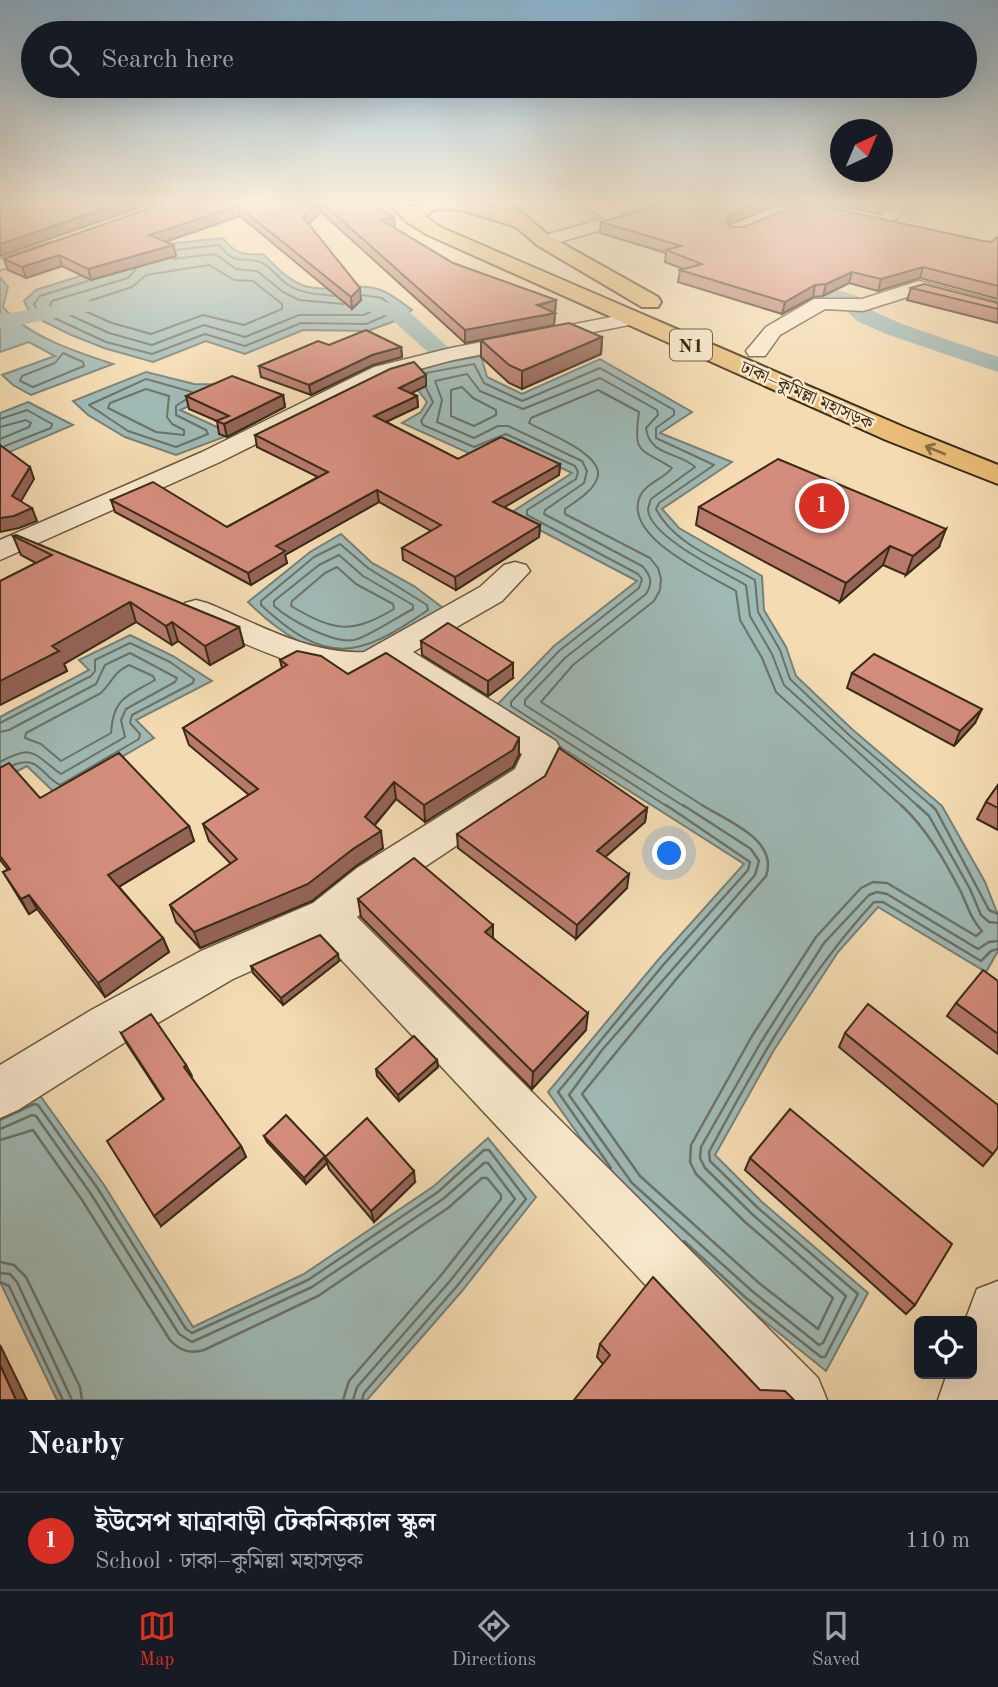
<!DOCTYPE html>
<html lang="en">
<head>
<meta charset="utf-8">
<style>
  body { margin:0; font-family:"Old Standard TT","Noto Serif Bengali",serif; background:#242831; color:#f1f3f6 }
  .controls { position:absolute; right:21px; bottom:21px; display:grid; overflow:hidden; border-radius:10px; box-shadow:0 7px 28px #0002 }
  .controls button { width:63px; height:63px; display:grid; place-items:center; padding:0; border:0; border-bottom:2px solid #363941; background:#171b24; color:#f1f3f6; font:35px sans-serif }
  .compass { position:absolute; left:830px; top:119px; width:63px; height:63px; border-radius:50%; background:#171b24; box-shadow:0 7px 28px #0002; rotate:44deg }
  .you { position:absolute; left:670px; top:854px; width:24px; height:24px; margin:-18px; border:5px solid #fff; border-radius:50%; background:#1a73e8; box-shadow:0 0 0 10px #1a73e833 }
  .badge { display:grid; place-items:center; width:46px; height:46px; border-radius:50%; background:#d93025; color:#fff; font-size:23px; font-weight:700 }
  .pin { position:absolute; translate:-50% -50%; border:4px solid #fff; box-shadow:0 2px 7px #0006 }
  .list { margin:0; padding:0; list-style:none }
  h2 { display:flex; justify-content:space-between; align-items:center; height:91px; margin:0; padding:0 28px; font-size:30px }
  h2 small { font-size:23px; font-weight:400; color:#9ea1a6 }
  .list li { display:grid; grid-template-columns:46px 1fr auto; gap:21px; align-items:center; box-sizing:border-box; height:98px; padding:0 28px; border-top:2px solid #363941 }
  .list b { display:block; font-size:26px; white-space:nowrap }
  .list p { margin:0; font-size:23px; white-space:nowrap; color:#9ea1a6 }
  .list em { font-size:23px; font-style:normal; color:#9ea1a6 }
  .icon { flex:none; width:38px; height:38px; fill:none; stroke:currentColor; stroke-width:2; stroke-linecap:round; stroke-linejoin:round }
  .map { position:relative; flex:none; width:998px; height:1400px; overflow:hidden }
  .search { position:absolute; background:#171b24; box-shadow:0 7px 28px #0002; left:21px; right:21px; top:21px; height:77px; display:flex; align-items:center; gap:18px; box-sizing:border-box; padding:0 24px; border-radius:38px; color:#9ea1a6; font-size:26px }
  .sheet { height:189px; background:#171b24 }
  nav { display:flex; justify-content:space-around; align-items:center; box-sizing:border-box; height:98px; border-top:2px solid #363941; background:#171b24; font-size:19px; color:#9ea1a6 }
  nav a { display:grid; justify-items:center; gap:4px }
  nav .on { color:#d93025 }
  .map>svg:first-child { display:block }
  .water { fill:#9fb9b5; stroke:#778075; stroke-width:2 }
  .lines { fill:none; stroke-linecap:round; stroke-linejoin:round }
  .shore-far1 { stroke:#6c7266; stroke-width:2 }
  .shore { stroke:#6c7266; stroke-width:2.5 }
  .canal { fill:#9fb9b5; fill-rule:evenodd }
  .minor-casing { stroke:#68573d; stroke-width:3 }
  .highway-casing { stroke:#3a2b16; stroke-width:4 }
  .minor { fill:#f8e8cd; fill-rule:evenodd }
  .highway { fill:#eabe79; fill-rule:evenodd }
  .wall { fill:#b6796c; stroke:#3a2b16; stroke-width:2 }
  .shaded-wall { fill:#946358; stroke:#3a2b16; stroke-width:2 }
  .building { fill:#d48d7d; stroke:#3a2b16; stroke-width:2 }
  .oneway { stroke:#896d43 }
  .labels { text-anchor:middle; stroke-width:5; stroke-linejoin:round; paint-order:stroke }
  .far-street-label { font-size:18px; fill:#3a2b16; stroke:#f8e8cd }
  .shield { fill:#f8e8cd; stroke:#73644d; stroke-width:2 }
  .shield-label { font-size:19px; font-weight:bold; fill:#3a2b16 }
</style>
</head>
<body>
<div class="map">
<svg width="998" height="1400" viewBox="0 0 998 1400">
  <rect width="100%" height="100%" fill="#f4dbb2"/>
  <filter id="stains"><feTurbulence type="fractalNoise" baseFrequency=".00286" numOctaves="4"/><feColorMatrix values="0 0 0 0 .2 0 0 0 0 .09 0 0 0 0 .02 0 0 0 .5 -.17"/></filter>
  <radialGradient id="worn" r=".72"><stop offset=".6" stop-color="#630" stop-opacity="0"/><stop offset="1" stop-color="#630" stop-opacity=".3"/></radialGradient>
  <g class="water">
    <path d="M223,238C235,254 243,255 263,254C275,266 287,279 302,285C326,294 351,282 374,288C388,291 401,302 412,310L400,319L368,331L303,330L245,354L206,341L153,362L104,348L69,334L31,315L24,301L36,290L121,263L157,245Z"/>
    <path d="M0,277L8,287L3,307C29,337 76,352 113,364L31,395L13,385L2,375L55,356L29,342L0,352Z"/>
    <path d="M481,356L487,377L522,394L600,359L692,412L660,433L732,462L662,509L679,528L762,576L764,610L786,647L796,676L853,730L942,806L985,882L998,915V951L986,972L878,907L838,952L774,1050L715,1155L762,1202L868,1293L826,1371L742,1303L620,1193L548,1092L658,960L744,864L496,706L554,646L637,581L509,514L572,473L504,441L475,456L402,423L421,412L427,402L418,390L420,367Z"/>
    <path d="M146,372L194,384L236,385L180,410L232,434L176,455L125,437L88,415L73,401Z"/>
    <path d="M28,402L73,425L0,456V413Z"/>
    <path d="M341,534L372,563L414,586L443,608C427,617 371,654 357,656C319,662 273,627 248,602L310,552Z"/>
    <path d="M130,635L173,656L212,681L136,720L154,738L57,795L27,766L0,780V717L89,670L79,660Z"/>
    <path d="M39,1094L104,1185L193,1327L304,1274L434,1186L488,1138L536,1197L462,1291L367,1400H57L0,1282V1115Z"/>
  </g>
  <g class="lines">
    <g class="shore-far1">
      <path d="M176,250L219,245C238,269 243,254 262,263C271,267 278,278 287,284C301,294 318,294 334,296"/>
      <path d="M173,259L215,254L236,269L257,271L283,292L299,300L344,304"/>
      <path d="M209,265L234,280L253,281L282,304V309L244,325L203,315L151,334L112,323L78,308L80,304L132,287L146,275Z"/>
      <path d="M136,269L128,278L52,301L50,306L109,333L152,345L204,325L245,337L299,315H364L376,309L371,303L359,304"/>
      <path d="M88,281L40,296L34,304L37,310L106,342L152,354L205,334L245,346L301,323L366,324L397,311L382,298L362,295"/>
      <path d="M63,353L83,362L84,366L33,387L20,381L22,376L55,363Z"/>
      <path d="M426,373L474,364L484,383L522,401L600,368L674,410V415L656,428V438L714,465L659,503L656,509C674,545 722,561 755,580L758,612L780,650L790,679L849,735L933,807"/>
      <path d="M462,387L473,398L496,410V415L474,426L451,416V390Z"/>
      <path d="M426,388L433,402L421,421L423,425L474,447L506,434L575,466L578,472L576,479L527,510V515L638,574L642,579L639,588L559,651L511,702V706L668,807"/>
      <path d="M146,389L169,396L167,417L172,424L184,430V435L156,432L108,408L110,403Z"/>
      <path d="M185,400L176,406V415L206,430L208,434L176,447L128,431L89,405L146,379L192,392"/>
      <path d="M0,419L27,410L52,424L51,428L5,446"/>
      <path d="M0,427L26,420L31,423L29,427L0,439"/>
      <path d="M340,544L368,568L427,605L428,610C358,658 328,667 261,605V601L314,557Z"/>
      <path d="M339,555L363,576L413,605V609C399,616 368,637 354,640C333,644 290,620 274,606V601L319,565Z"/>
      <path d="M337,567L356,584L393,604L394,609C350,635 334,631 291,606L292,601L325,573Z"/>
      <path d="M129,665L153,676L155,680C127,696 113,698 111,733L61,761L41,744L25,738L26,733L101,693C113,681 113,673 129,665Z"/>
      <path d="M0,723L91,676L95,671V660L130,643L170,662L194,679L193,683L132,715L130,723L140,734L139,739L60,785C40,774 39,755 13,765"/>
      <path d="M0,732L9,730L96,684L105,665L130,653L177,678L175,682L126,709L121,720L125,737L61,774C32,753 34,744 0,762"/>
      <path d="M685,807L525,705V700L565,658L646,594C653,583 651,575 642,566L544,514L545,510L584,483L587,471L582,461L508,426H498L474,438L437,422L442,400L435,381L467,374L480,391L523,409L600,378L657,410L658,415L646,428C649,456 679,452 695,467L651,499C650,503 648,506 648,510C650,537 724,572 746,585L750,616L772,654L784,685L919,807"/>
      <path d="M705,807L541,702L573,665L654,601L660,590L661,579L658,568L650,558L565,514V509C576,501 592,492 597,479C607,455 546,433 529,423L531,418L598,390L639,412C633,455 639,447 672,468C664,479 646,483 640,496C622,537 709,575 736,591L740,620L762,658L776,692L903,807"/>
    </g>
    <g class="shore">
      <path d="M683,805L751,849L759,861L755,875L602,1050L569,1095L632,1183L752,1291L819,1345L823,1343L846,1296L752,1214L705,1168L700,1158L701,1147L761,1042L824,943L869,895L877,892L887,894L978,949L989,942L998,941"/>
      <path d="M702,805C727,821 779,840 766,876L678,977L582,1094L640,1176L759,1283L818,1329L833,1298L745,1222L696,1174L690,1162L691,1145L752,1036L816,937L861,888L873,882L887,883L976,936L982,931C971,919 968,907 961,892C945,861 927,829 901,805"/>
      <path d="M917,805L929,816L970,889L981,915L989,922L998,923"/>
      <path d="M931,805L936,810L989,910L998,914"/>
      <path d="M0,1120L34,1104L38,1105L98,1189L186,1329L192,1333L308,1280L438,1192L484,1150H489L526,1199L457,1286L364,1393L362,1400"/>
      <path d="M0,1129L32,1115L36,1116L91,1194L179,1334L192,1342L312,1287L443,1199L484,1163H488L515,1199L450,1281L357,1387L353,1400"/>
      <path d="M0,1140L33,1130L82,1200L170,1340C180,1351 190,1354 204,1350L318,1296L448,1208L482,1178H487L501,1195V1199L442,1274L349,1381L343,1400"/>
      <path d="M611,1168L558,1092L664,964L748,870L750,862L666,805"/>
      <path d="M684,1241L746,1298L821,1357H825L858,1294L758,1208L710,1161L709,1152C757,1063 805,977 874,902H883L981,961L991,951L998,949"/>
      <path d="M0,1262L14,1265L26,1277L80,1387L82,1400"/>
      <path d="M0,1273L10,1274L17,1282L72,1400"/>
      <path d="M0,1282L9,1286L63,1400"/>
    </g>
    <g class="canal">
      <path d="M560,200H582L606,212L661,231L663,235L661,239C643,243 572,214 560,200Z"/>
      <path d="M777,272L858,296L873,311L902,324L998,357V372L886,334L857,321L842,306L770,282L767,278L770,274Z"/>
      <path d="M354,296L403,306L450,349L446,354H430L388,316L346,307L343,302L346,297Z"/>
      <path d="M84,300L92,301L95,306L92,311L0,329V315Z"/>
    </g>
    <g class="minor-casing">
      <g id="minor">
        <path d="M571,200H592L622,214L670,200H696L693,203L550,245H538L535,241L538,237L606,218Z"/>
        <path d="M773,200H801L852,213L854,216L846,221L776,203Z"/>
        <path d="M903,200H921L887,226H875L873,223L875,220Z"/>
        <path d="M51,242L60,247L57,251L0,270V259Z"/>
        <path d="M919,281L998,302V314L920,293L863,311L825,309L780,335L765,356H749L746,351L766,327L814,299H862Z"/>
        <path d="M632,313L639,315L642,319L639,323L453,360L390,377L220,462L0,560V540L202,452L374,367L451,348Z"/>
        <path d="M515,562L526,565L530,571L502,601L413,652L556,741L561,750L543,788L387,892L357,917L818,1378L827,1400H753L322,939L233,979L127,1041L18,1110L0,1118V1065L93,1009L201,951L313,903L357,868L515,769L522,754L388,667C339,695 233,637 185,617L180,610L185,603L196,600L207,603C256,623 310,655 364,652L480,587L504,565Z"/>
        <path d="M998,1281V1400H938L947,1374H972V1321H965L977,1289Z"/>
      </g>
    </g>
    <g class="highway-casing">
      <path id="highway" d="M384,200H403L413,207C435,192 470,201 494,208L487,200H506L551,237L658,297L661,302L658,307H642L537,245L516,227L462,210L436,209L425,216L440,227L906,428L998,465V484L886,440L428,235L407,222Z"/>
    </g>
    <use href="#minor" class="minor"/>
    <use href="#highway" class="highway"/>
  </g>
  <g class="wall">
    <path d="M177,200H365L394,217L395,228L453,263L556,300L555,312H553L555,313L554,325L465,343L321,212L308,224L361,300L352,309L240,216L165,242L173,245L176,256L91,280L62,266L26,278L8,270L4,259Z"/>
    <path d="M633,200H660L647,204Z"/>
    <path d="M678,200H779L778,205L729,224L731,227L991,242L998,237V299L920,278L878,291L849,283L823,296L813,297L782,314L678,282L680,270L683,269L665,262L666,253L600,233L601,222Z"/>
    <path d="M816,200H898L878,214Z"/>
    <path d="M911,288L998,303V323L907,300Z"/>
    <path d="M602,337L601,354L522,389L509,383L481,357V340Z"/>
    <path d="M329,345L401,347L402,357L373,365L311,395L261,377L259,366Z"/>
    <path d="M426,386L411,393L417,396L418,407L386,422L458,459L560,464L559,475L504,507L540,525L539,537L456,590L403,560L402,548L431,531L379,502L285,555L287,563L251,585L115,512L111,500L227,527L318,477L257,447L255,435Z"/>
    <path d="M283,395L285,407L227,437L219,434L217,421L189,409L186,396Z"/>
    <path d="M699,507L939,547L906,575L883,565L840,602L696,525Z"/>
    <path d="M13,536L239,627L244,646L210,665L178,641L172,645L136,622L64,664L67,671L0,705V581L36,563L21,555Z"/>
    <path d="M421,641L513,678L488,696L422,655Z"/>
    <path d="M280,660L348,674L519,738V755L513,767L425,822L396,799L374,826L383,848L356,866L312,901L200,948L176,922L170,905L231,864L209,841L203,824L249,795L189,745L183,728L282,668Z"/>
    <path d="M852,673L975,723L954,746L847,688Z"/>
    <path d="M0,768L40,798L189,826L194,841L119,887L163,938L169,952L105,997L37,909L29,914L3,872L8,870L0,860Z"/>
    <path d="M998,785V830L977,819L986,802Z"/>
    <path d="M647,808L645,822L605,857L627,888L576,939L458,848L457,834Z"/>
    <path d="M358,899L493,938L586,1030L532,1089L361,917Z"/>
    <path d="M339,961L283,1005L253,973L251,966Z"/>
    <path d="M998,981V1054L947,1016L956,1003Z"/>
    <path d="M121,1033L186,1065L191,1077L241,1146L246,1157L161,1226L163,1099L127,1044Z"/>
    <path d="M845,1033L993,1154L983,1166L839,1047Z"/>
    <path d="M437,1060L438,1067L399,1101L377,1076L376,1069Z"/>
    <path d="M264,1136L326,1157L415,1182L374,1222L329,1169L327,1163L306,1184L267,1142Z"/>
    <path d="M750,1158L915,1305L906,1314L745,1170Z"/>
    <path d="M600,1344L760,1390L603,1364L597,1357Z"/>
  </g>
  <g class="shaded-wall">
    <path d="M130,200H161L0,256V244Z"/>
    <path d="M647,200H660L647,204Z"/>
    <path d="M765,200H779L778,205L728,225L726,221L730,214Z"/>
    <path d="M886,200H898L878,214L881,204Z"/>
    <path d="M320,201L321,212L304,228L303,217Z"/>
    <path d="M238,206L240,216L152,246L149,235Z"/>
    <path d="M394,217L395,228L381,220Z"/>
    <path d="M173,245L176,256L91,280L88,269Z"/>
    <path d="M59,255L62,266L26,278L22,267Z"/>
    <path d="M923,267L920,278L878,291L881,279Z"/>
    <path d="M852,272L849,283L823,296L826,284Z"/>
    <path d="M815,285L813,297L782,314L785,302Z"/>
    <path d="M360,288L361,300L352,309L351,297Z"/>
    <path d="M556,300L555,312L542,316L555,313L554,325L465,343V330Z"/>
    <path d="M602,337L601,354L522,389V371Z"/>
    <path d="M401,347L402,357L373,365L311,395L309,385L372,355Z"/>
    <path d="M426,375V386L400,399L399,388Z"/>
    <path d="M283,395L285,407L227,437L224,424Z"/>
    <path d="M417,396L418,407L375,427L374,416Z"/>
    <path d="M560,464L559,475L493,514V502Z"/>
    <path d="M30,467L34,479L17,508L12,496Z"/>
    <path d="M377,490L379,502L285,555L287,563L251,585L248,573L276,546Z"/>
    <path d="M32,508L37,521L19,528L0,532V518Z"/>
    <path d="M540,525L539,537L456,590L455,577Z"/>
    <path d="M946,529L939,547L906,575L913,556Z"/>
    <path d="M890,546L883,565L840,602L846,583Z"/>
    <path d="M130,602L136,622L64,664L67,671L0,705V681L52,646Z"/>
    <path d="M172,622L178,641L172,645L166,626Z"/>
    <path d="M239,627L244,646L210,665L205,646Z"/>
    <path d="M513,663V678L488,696V681Z"/>
    <path d="M982,709L975,723L954,746L960,731Z"/>
    <path d="M519,738V755L513,767L425,822L424,805Z"/>
    <path d="M394,782L396,799L367,834L365,817Z"/>
    <path d="M647,808L645,822L595,866L597,851Z"/>
    <path d="M189,826L194,841L115,889L108,875Z"/>
    <path d="M381,831L383,848L356,866L312,901L200,948L194,932L353,849Z"/>
    <path d="M629,874L627,888L576,939L577,925Z"/>
    <path d="M29,895L37,909L29,914L21,899Z"/>
    <path d="M493,925V943L485,932Z"/>
    <path d="M163,938L169,952L105,997L98,983Z"/>
    <path d="M338,954L339,961L283,1005L281,998Z"/>
    <path d="M588,1013L586,1030L532,1089L533,1072Z"/>
    <path d="M437,1060L438,1067L399,1101L398,1095Z"/>
    <path d="M186,1065L192,1076L189,1078L184,1067Z"/>
    <path d="M241,1146L246,1157L161,1226L154,1216Z"/>
    <path d="M325,1157L327,1163L306,1184L304,1178Z"/>
    <path d="M414,1171L415,1182L374,1222L371,1211Z"/>
    <path d="M0,1345L27,1400H16L0,1365Z"/>
  </g>
  <g class="building">
    <path d="M0,200H130L0,244Z"/>
    <path d="M177,200H365L394,217L381,220L453,263L556,300L537,305L555,313L465,330L320,201L303,217L360,288L351,297L238,206L149,235L173,245L88,269L59,255L22,267L4,259L168,202Z"/>
    <path d="M678,200H765L730,214L726,221L731,227H744L804,202L983,241L991,242L998,237V286L923,267L881,279L852,272L826,284L815,285L785,302L680,270L702,264L666,250L681,246L601,222Z"/>
    <path d="M865,200H886L881,204Z"/>
    <path d="M924,284L998,303V309L911,288Z"/>
    <path d="M569,323L602,337L522,371L509,365L481,340Z"/>
    <path d="M366,330L401,347L372,355L309,385L259,366L318,341L329,345Z"/>
    <path d="M414,362L426,375L399,388L417,396L374,416L458,459L501,437L560,464L493,502L540,525L455,577L402,548L441,525L377,490L276,546L285,551L248,573L111,500L153,482L227,527L328,472L255,435L390,369Z"/>
    <path d="M232,376L283,395L224,424L216,421L229,416L186,396Z"/>
    <path d="M0,445L30,467L12,496L32,508L14,516L0,518Z"/>
    <path d="M778,459L946,529L913,556L890,546L846,583L699,507Z"/>
    <path d="M16,535L239,627L205,646L172,622L166,626L130,602L52,646L59,651L0,681V581L52,555L13,536Z"/>
    <path d="M448,623L513,663L488,681L421,641Z"/>
    <path d="M297,651L321,656L348,674L386,653L519,738L513,750L424,805L394,782L365,817L381,831L353,849L308,884L194,932L170,905L237,859L203,824L258,789L183,728L287,665L280,660Z"/>
    <path d="M874,654L982,709L960,731L852,673Z"/>
    <path d="M559,748L647,808L597,851L629,874L577,925L457,834L545,776Z"/>
    <path d="M119,753L189,826L108,875L163,938L98,983L29,895L21,899L3,872L10,869L0,856V768L9,763L40,798Z"/>
    <path d="M998,785V808L986,802Z"/>
    <path d="M414,858L493,925L485,932L588,1013L533,1072L358,899Z"/>
    <path d="M320,935L338,954L281,998L251,966Z"/>
    <path d="M983,970L998,981V1034L956,1003Z"/>
    <path d="M868,1004L998,1105V1147L993,1154L845,1033Z"/>
    <path d="M151,1014L186,1065L184,1067L241,1146L154,1216L107,1141L164,1099L121,1033Z"/>
    <path d="M414,1036L437,1060L398,1095L376,1069Z"/>
    <path d="M790,1109L952,1244L915,1305L750,1158Z"/>
    <path d="M286,1115L325,1156L304,1178L264,1136Z"/>
    <path d="M367,1118L414,1171L371,1211L325,1157Z"/>
    <path d="M653,1277L760,1390L785,1391L794,1400H574L610,1355L600,1344Z"/>
    <path d="M0,1365L16,1400H0Z"/>
  </g>
  <defs><path id="oneway-shaft" d="M-6 0H5M1.5-3L5.5 0L1.5 3" fill="none" stroke-width="1.6" stroke-linecap="round" stroke-linejoin="round" transform="scale(1.75)"/></defs>
  <use class="oneway" href="#oneway-shaft" transform="translate(935 450) rotate(-158)"/>
  <linearGradient id="sky" x2="0" y2="1"><stop stop-color="#8bb6d4"/><stop offset="0.51" stop-color="#faefdc"/><stop offset="1" stop-color="#faefdc" stop-opacity="0"/></linearGradient>
  <rect width="998" height="396" fill="url(#sky)"/>
  <g class="labels">
    <g class="far-street-label">
      <text transform="translate(807 395) rotate(24)" y="6">ঢাকা–কুমিল্লা মহাসড়ক</text>
    </g>
    <rect class="shield" x="670" y="329.5" width="42" height="31" rx="5"/>
    <g class="shield-label">
      <text x="691" y="352">N1</text>
    </g>
  </g>
  <rect width="100%" height="100%" filter="url(#stains)"/>
  <rect width="100%" height="100%" fill="url(#worn)"/>
</svg>
<div class="controls">
<button><svg class="icon" aria-label="locate" viewBox="0 0 24 24"><circle cx="12" cy="12" r="6"/><path d="M12 2v4M12 18v4M2 12h4M18 12h4"/></svg></button>
</div>
<svg class="compass" viewBox="-18 -18 36 36"><path d="M0-13l5 13h-10z" fill="#e53935"/><path d="M0 13l5-13h-10z" fill="#9ea1a6"/></svg>
<div class="you"></div>
<div class="pin badge" style="left:822px;top:506px">1</div>
<div class="search"><svg class="icon" aria-label="search" viewBox="0 0 24 24"><circle cx="10" cy="10" r="6"/><path d="M15 15l6 6"/></svg>Search here</div>
</div>
<section class="sheet">
<h2>Nearby<small></small></h2>
<ul class="list">
<li><span class="badge">1</span><div><b>ইউসেপ যাত্রাবাড়ী টেকনিক্যাল স্কুল</b><p>School · ঢাকা–কুমিল্লা মহাসড়ক</p></div><em>110 m</em></li>
</ul>
</section>
<nav>
<a class="on"><svg class="icon" aria-label="map" viewBox="0 0 24 24"><path d="M3 6l6-2 6 2 6-2v14l-6 2-6-2-6 2zM9 4v14M15 6v14"/></svg>Map</a>
<a><svg class="icon" aria-label="directions" viewBox="0 0 24 24"><path d="M12 3l9 9-9 9-9-9zM9 14v-3h6M13 9l2 2-2 2"/></svg>Directions</a>
<a><svg class="icon" aria-label="saved" viewBox="0 0 24 24"><path d="M7 4h10v16l-5-4-5 4z"/></svg>Saved</a>
</nav>
</body>
</html>
